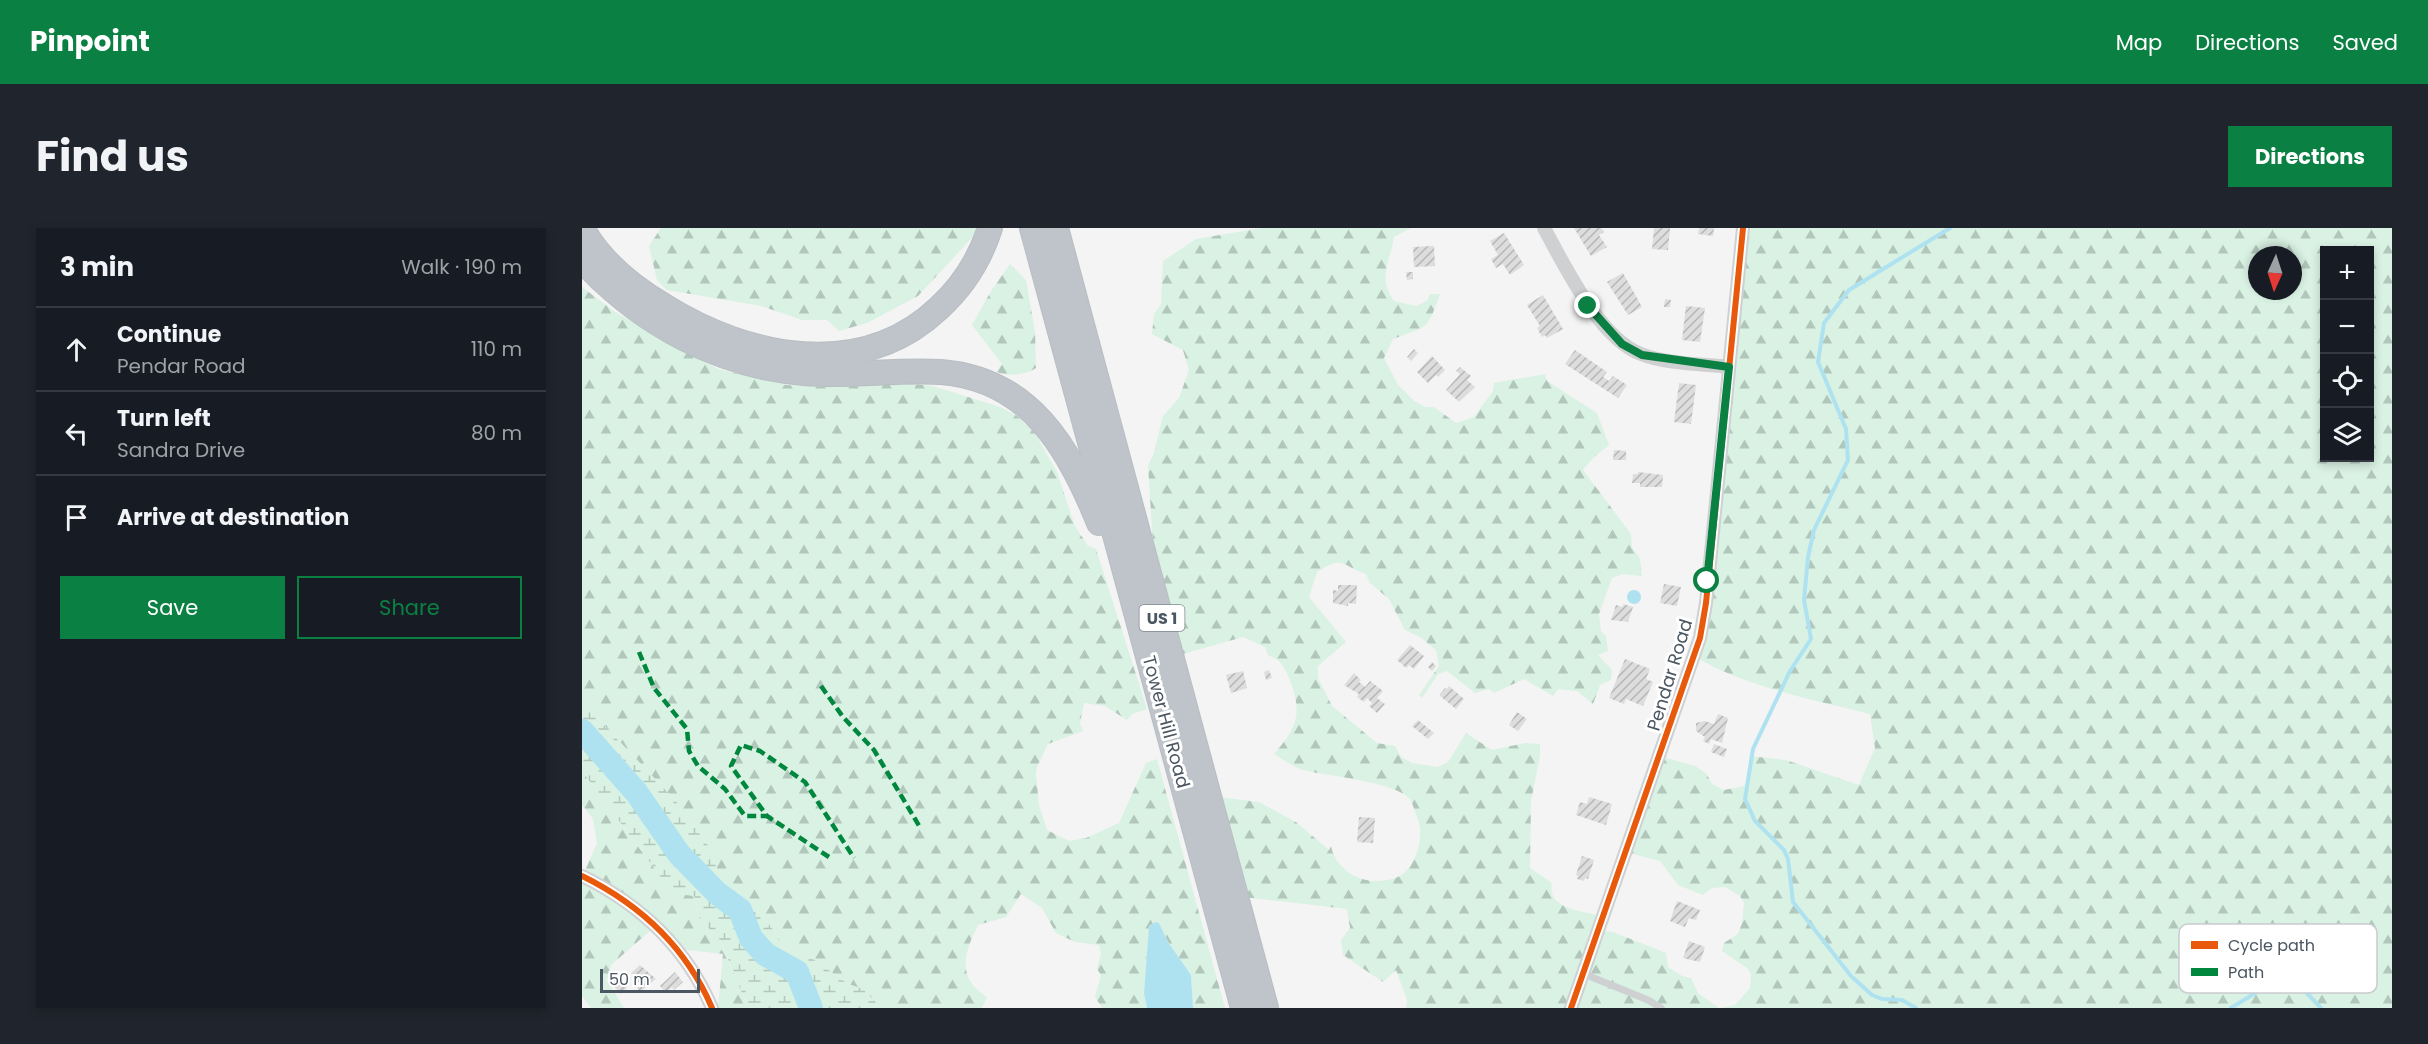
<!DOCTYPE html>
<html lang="en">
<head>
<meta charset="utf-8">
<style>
  body { margin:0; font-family:Poppins,sans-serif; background:#20242c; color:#f1f3f6 }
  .controls { position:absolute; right:18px; top:18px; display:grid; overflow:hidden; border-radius:0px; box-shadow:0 3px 9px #0003 }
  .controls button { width:54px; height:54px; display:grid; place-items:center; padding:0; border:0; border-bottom:2px solid #363941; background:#171b24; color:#f1f3f6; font:30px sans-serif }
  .compass { position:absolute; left:1666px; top:18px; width:54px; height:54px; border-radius:50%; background:#171b24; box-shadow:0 3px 9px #0003; rotate:183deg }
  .scale { position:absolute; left:18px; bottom:15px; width:100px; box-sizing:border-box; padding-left:6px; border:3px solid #4a5661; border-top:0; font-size:16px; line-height:21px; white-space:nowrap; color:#4a5661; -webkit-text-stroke:4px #fff; paint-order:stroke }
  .stop { position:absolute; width:18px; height:18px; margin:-14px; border:4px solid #0b8043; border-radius:50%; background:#fff }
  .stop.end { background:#0b8043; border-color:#fff; box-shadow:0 2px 6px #0008 }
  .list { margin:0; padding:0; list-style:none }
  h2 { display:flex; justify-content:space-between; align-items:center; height:78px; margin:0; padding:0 24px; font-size:26px }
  h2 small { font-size:20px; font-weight:400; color:#9ea1a6 }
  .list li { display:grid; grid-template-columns:39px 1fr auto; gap:18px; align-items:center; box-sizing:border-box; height:84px; padding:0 24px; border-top:2px solid #363941 }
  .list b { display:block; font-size:22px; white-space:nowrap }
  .list p { margin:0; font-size:20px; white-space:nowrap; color:#9ea1a6 }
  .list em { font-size:20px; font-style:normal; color:#9ea1a6 }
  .actions { display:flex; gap:12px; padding:18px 24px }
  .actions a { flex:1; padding:14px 0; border:2px solid #0b8043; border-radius:0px; text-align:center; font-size:21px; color:#0b8043 }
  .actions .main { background:#0b8043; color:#fff }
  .icon { flex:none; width:33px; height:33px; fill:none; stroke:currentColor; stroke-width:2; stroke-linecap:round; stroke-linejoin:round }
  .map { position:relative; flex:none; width:1810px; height:780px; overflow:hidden; border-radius:0px }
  header { display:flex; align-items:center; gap:36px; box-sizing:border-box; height:84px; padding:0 30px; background:#0b8043; color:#fff }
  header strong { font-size:28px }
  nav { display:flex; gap:33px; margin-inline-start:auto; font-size:21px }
  .intro { display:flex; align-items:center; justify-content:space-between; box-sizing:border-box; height:144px; padding:0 36px }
  h1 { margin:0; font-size:42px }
  .button { padding:15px 27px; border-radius:0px; background:#0b8043; color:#fff; font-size:21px; font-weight:700 }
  main { display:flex; gap:36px; padding:0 36px }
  aside { flex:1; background:#171b24; border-radius:0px; box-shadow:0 3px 9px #0003 }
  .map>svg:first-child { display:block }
  .forest { fill:url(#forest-firs); fill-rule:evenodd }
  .wetland { fill:url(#wetland-marsh) }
  .water { fill:#aee2f0 }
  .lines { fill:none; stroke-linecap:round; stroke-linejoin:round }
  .stream { stroke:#aee2f0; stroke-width:4 }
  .river { stroke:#aee2f0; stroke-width:24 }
  .building { fill:url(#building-hatch) }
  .highway-casing { stroke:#b9bec3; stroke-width:26 }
  .lane { stroke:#ced0d2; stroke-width:7 }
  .street { stroke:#ced0d2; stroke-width:14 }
  .highway { stroke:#bec4c9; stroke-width:24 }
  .quiet { stroke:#00873e; stroke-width:4.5; stroke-dasharray:9 4.5; stroke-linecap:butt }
  .cycleway-casing { stroke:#fff; stroke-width:10 }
  .cycleway { stroke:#e8590c; stroke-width:6 }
  .route { stroke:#0b8043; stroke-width:8 }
  .labels { text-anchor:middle; stroke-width:6; stroke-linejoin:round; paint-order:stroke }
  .shield { fill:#fff; stroke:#808990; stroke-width:1.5 }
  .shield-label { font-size:16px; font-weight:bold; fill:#4a5661 }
  .street-label { font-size:18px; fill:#4a5661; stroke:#fff }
  .key { fill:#fff; stroke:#c9ccd0; stroke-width:1.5 }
  .key-label { font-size:16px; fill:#4a5661 }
</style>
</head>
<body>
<header>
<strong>Pinpoint</strong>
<nav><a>Map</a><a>Directions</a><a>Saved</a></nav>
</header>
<div class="intro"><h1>Find us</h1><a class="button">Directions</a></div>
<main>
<aside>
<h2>3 min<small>Walk · 190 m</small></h2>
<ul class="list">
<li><svg class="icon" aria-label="ahead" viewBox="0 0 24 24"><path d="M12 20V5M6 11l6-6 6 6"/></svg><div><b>Continue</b><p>Pendar Road</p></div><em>110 m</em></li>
<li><svg class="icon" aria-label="left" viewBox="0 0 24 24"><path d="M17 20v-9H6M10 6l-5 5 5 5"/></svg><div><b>Turn left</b><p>Sandra Drive</p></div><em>80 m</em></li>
<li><svg class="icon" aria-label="arrive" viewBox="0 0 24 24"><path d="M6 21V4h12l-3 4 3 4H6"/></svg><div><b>Arrive at destination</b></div></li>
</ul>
<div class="actions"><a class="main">Save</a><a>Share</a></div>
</aside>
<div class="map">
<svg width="1810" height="780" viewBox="0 0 1810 780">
  <defs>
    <pattern id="forest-firs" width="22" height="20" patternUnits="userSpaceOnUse" patternTransform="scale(1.5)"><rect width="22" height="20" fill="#d9f2e3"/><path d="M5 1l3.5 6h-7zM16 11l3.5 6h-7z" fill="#b2c7bb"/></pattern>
    <pattern id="wetland-marsh" width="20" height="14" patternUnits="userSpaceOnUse" patternTransform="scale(1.5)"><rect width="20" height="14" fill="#d9f2e3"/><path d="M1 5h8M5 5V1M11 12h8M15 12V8" fill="none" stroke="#b2c7bb"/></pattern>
    <pattern id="building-hatch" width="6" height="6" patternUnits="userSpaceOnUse" patternTransform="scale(1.5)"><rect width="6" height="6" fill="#ddddde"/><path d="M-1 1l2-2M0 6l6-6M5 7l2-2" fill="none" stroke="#b5b6b7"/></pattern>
  </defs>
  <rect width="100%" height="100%" fill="#f4f4f4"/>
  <g class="forest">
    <path d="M79,0H399L336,68L285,95L257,103L245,92H220L179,78L85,62L75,52L67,18Z"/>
    <path d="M680,0H829L812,9C808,35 795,48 812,73L834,78L845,73L848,66H858C845,102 847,98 811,111L802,130L816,157L832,173L843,179H852L874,195L892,189L911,163L912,155L963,146L965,153L1015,185L1027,217L1012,229L1001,242L1049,306L1050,319L1058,331L1060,348L1040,346L1030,350L1017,386L1019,404L1024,408L1026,423L1016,427L1030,442L1029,452L1018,457L1011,476L995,463L976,461L971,468L942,451L912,465L907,461L893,465L865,443L856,446L840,470L837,467L857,438L854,422L838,409L823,402L807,371L788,355L784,346C758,337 762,327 735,344L727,369L764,414L736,438V450L750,478L795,515L813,518L819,529L830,535L856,539L866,534L884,505L910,522L943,515L958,516V528L949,573L948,640L970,655C964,682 1002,683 1021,688L1020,703L1031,704L1084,725L1086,739L1100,748L1109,750L1116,765L1137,780H824L825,772L814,742L801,754L761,727L759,712L768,700L765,681L661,669L636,569L677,574L714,594L747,622L749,618C753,639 774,654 796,653C812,652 822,649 830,635C837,624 841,604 836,591C833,585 831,575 827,570C811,554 748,548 725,543C714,541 702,532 692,526C701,516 712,502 714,489C717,474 709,451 701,438C698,432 692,430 686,427L683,419L661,409L594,428L572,333L566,237L572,225L581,188L597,170L607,142L601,122L570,106L572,86L579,76L581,33L614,11Z"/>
    <path d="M1161,0H1810V780H1138L1153,777L1168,760L1169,746L1165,740L1140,723L1142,715L1156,706L1160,695L1162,675L1158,668L1143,659L1130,660L1121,667L1096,657L1078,633L1047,625L1081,529L1113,538L1124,545L1130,556L1142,562L1162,558C1170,547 1172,540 1167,528L1204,532L1277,557L1293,520L1288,486C1228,471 1168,460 1113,429ZM1742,22H1788V230H1742ZM1675,27H1711V63H1675Z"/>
    <path d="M428,36L444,52L453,104L454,140C442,148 426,148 414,144L420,136L390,97L409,63Z"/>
    <path d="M0,59L33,84L136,141L204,157L242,159L273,155L311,154L351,158L418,179L435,188L453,205L475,244L493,298L506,318L514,321L565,481L550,486L545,492L523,478L502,475L498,495L501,503L466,516L455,539L454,547L457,577L465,602L487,613L504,610L537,595L564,535L575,531L643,780H611L609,747L586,714L577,695L574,694L567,698L562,765L565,780H520L513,769L519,747L515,741L519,725L517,717L493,714L474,705L460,680L439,666L424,689L396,697C382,725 374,750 405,769L400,780H299L281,761L266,756L224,726L202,720C187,688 159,669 133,647L136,635L93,572L0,474Z"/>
    <path d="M0,543L81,652L112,668L118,691L138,712L166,780H136L141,726L97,721L76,696L29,737L25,752L42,780H9L0,768V644L3,643L15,615L11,591L0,577Z"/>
  </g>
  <path class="wetland" d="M0,474L93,572L132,626L136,635L133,647C159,669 187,688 202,720L224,726L266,756L281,761L299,780H166L142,721L138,712L118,691L112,668L94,666L81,652L0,543Z"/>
  <g class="water">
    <circle cx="1052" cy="369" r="7"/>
    <path d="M574,694L577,695L586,714L609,747L611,780H565L562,765L567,698Z"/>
  </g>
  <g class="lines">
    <g class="stream">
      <path d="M1334,780L1320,772L1300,771L1290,767L1269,748L1211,674L1206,631L1202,622L1173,593L1163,571L1171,521L1208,443L1229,411L1222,372L1226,329L1232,302L1266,232L1264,201L1236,134L1242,95L1267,62L1368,0"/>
      <path d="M1649,780L1683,759L1703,758L1721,761L1739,780"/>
    </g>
    <path class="river" d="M0,503L54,564L97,626L135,665L158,682L169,710L183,726L215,744L229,780"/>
  </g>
  <g class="building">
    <path d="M992,0H1019L1022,4L1017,7L1025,19L1009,28Z"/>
    <path d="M1072,0H1088L1086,22L1070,21Z"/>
    <path d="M1117,0H1132L1131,8L1116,6Z"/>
    <path d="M922,5L942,37L928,47L921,36L914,40L909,31L916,27L908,13Z"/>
    <path d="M852,18L853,38L832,39L831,19Z"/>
    <path d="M824,44H831V51L825,52Z"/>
    <path d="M1041,45L1060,79L1046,87L1025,54Z"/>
    <path d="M961,67L981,101L965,110L963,107L960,109L955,100L958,98L945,77Z"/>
    <path d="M1083,71L1089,72L1088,79H1082Z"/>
    <path d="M1104,78L1123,80L1118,114L1100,112Z"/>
    <path d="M832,121L836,125L829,133L825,129Z"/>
    <path d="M993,122L1025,144L1021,149L1027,153L1031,148L1045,157L1036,170L983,136Z"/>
    <path d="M850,128L863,142L856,149L854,147L846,155L835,144Z"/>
    <path d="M878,139L889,148L885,152L893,159L877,174L864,162L878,146L874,143Z"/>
    <path d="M1097,155L1114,157L1109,196L1092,194Z"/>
    <path d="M1032,222L1044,223V232H1031Z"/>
    <path d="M1056,244L1081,247L1080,259H1058V255H1050L1051,246H1056Z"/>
    <path d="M1082,356L1099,359L1095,378L1078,375Z"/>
    <path d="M756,357H775L774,376L766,375V378L751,375V362L756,363Z"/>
    <path d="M1041,376L1051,379L1046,394L1029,392L1034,377L1041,379Z"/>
    <path d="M828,417L842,428L832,441L827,437L824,440L815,432Z"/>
    <path d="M1043,431L1068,441L1064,451L1071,454L1061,478L1044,471L1042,476L1027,470Z"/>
    <path d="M850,434L854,438L850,443L846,439Z"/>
    <path d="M687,442L690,450L684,452L682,444Z"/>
    <path d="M661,443L665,460L649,465L644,447Z"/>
    <path d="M772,445L779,452L777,454L783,459L788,453L801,463L795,470L803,476L795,485L787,478L790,475L785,470L782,474L775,469L777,466L762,457Z"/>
    <path d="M867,458L882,471L874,481L858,468V466L863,460L864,461Z"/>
    <path d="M935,484L945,491L936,503L927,497Z"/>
    <path d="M1136,486L1146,490L1140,515L1129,511L1127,516L1121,513L1123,509L1114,503V495L1123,493L1132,496Z"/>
    <path d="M836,492L852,505L846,511L830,498Z"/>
    <path d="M1132,516L1145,521L1142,529L1129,524Z"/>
    <path d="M1007,569L1030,576L1024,597L994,587L998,574L1005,576Z"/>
    <path d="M777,589L793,590L791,615L775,614Z"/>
    <path d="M1000,628L1012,632L1006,651L1003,650L1002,653L995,651L996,648L994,647Z"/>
    <path d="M1095,673L1118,682L1114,692L1107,690L1103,699L1088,693Z"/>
    <path d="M1107,713L1123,719L1118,734L1101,730Z"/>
    <path d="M58,737L74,751L58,764L55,760L59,757L49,745Z"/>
    <path d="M93,744L101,754L92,762L90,759L84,765L78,758Z"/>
    <path d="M36,750L45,760L38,766L30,755Z"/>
  </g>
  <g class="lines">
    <g class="highway-casing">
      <g id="highway">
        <path d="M0,0C18,33 50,59 82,78C165,130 279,154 357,80C381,58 398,31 408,0"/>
        <path d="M450,0L661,780"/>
        <path d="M474,0L684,780"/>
        <path d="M0,32C58,95 136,138 222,145C268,149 314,141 359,144C448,151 487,220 517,295"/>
      </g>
    </g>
    <path class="lane" d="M1002,746L1066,772L1079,780"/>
    <g class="street">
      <path d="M962,0C983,38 1017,110 1059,126C1084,136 1120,136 1147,139"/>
      <path d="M0,648C59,677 104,719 130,780"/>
      <path d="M989,780L1118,410L1124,375L1161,0"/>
    </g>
    <use href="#highway" class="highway"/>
    <g class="quiet">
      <path d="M57,424L72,460L105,501L107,523L116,538L143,561L163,588H185"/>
      <path d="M239,458L261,489L292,522L339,601"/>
      <path d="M247,629L185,588L149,538L159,517L178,523L223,554L272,630"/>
    </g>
    <g class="cycleway-casing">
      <g id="cycleway">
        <path d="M0,648C59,677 104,719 130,780"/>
        <path d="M989,780L1118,410L1124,375L1161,0"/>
      </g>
    </g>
    <use href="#cycleway" class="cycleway"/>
  </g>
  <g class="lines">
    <path class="route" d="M1006,78L1040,116L1060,127L1147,139L1125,353"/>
  </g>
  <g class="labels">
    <rect class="shield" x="557.5" y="377" width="45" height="26" rx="4.5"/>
    <g class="shield-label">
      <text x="580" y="396">US 1</text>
    </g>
    <g class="street-label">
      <text transform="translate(1088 447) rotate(-73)" y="6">Pendar Road</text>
      <text transform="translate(584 494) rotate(75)" y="6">Tower Hill Road</text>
    </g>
  </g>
  <rect x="1597" y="696" width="198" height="69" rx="9" class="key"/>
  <rect x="1609" y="713" width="27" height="8" fill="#e8590c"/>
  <rect x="1609" y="740" width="27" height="8" fill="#00873e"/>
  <g class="key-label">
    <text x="1646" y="723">Cycle path</text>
    <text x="1646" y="750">Path</text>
  </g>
</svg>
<div class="controls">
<button>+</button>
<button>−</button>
<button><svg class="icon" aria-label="locate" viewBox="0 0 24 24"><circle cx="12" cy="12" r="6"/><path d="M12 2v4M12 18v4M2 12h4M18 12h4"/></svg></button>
<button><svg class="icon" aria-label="layers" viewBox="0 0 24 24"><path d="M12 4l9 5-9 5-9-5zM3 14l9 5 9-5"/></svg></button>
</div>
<svg class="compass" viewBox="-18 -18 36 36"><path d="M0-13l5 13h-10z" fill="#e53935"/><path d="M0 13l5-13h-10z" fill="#9ea1a6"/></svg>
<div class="scale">50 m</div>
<div class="stop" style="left:1125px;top:353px"></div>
<div class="stop end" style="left:1006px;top:78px"></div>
</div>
</main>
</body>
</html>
